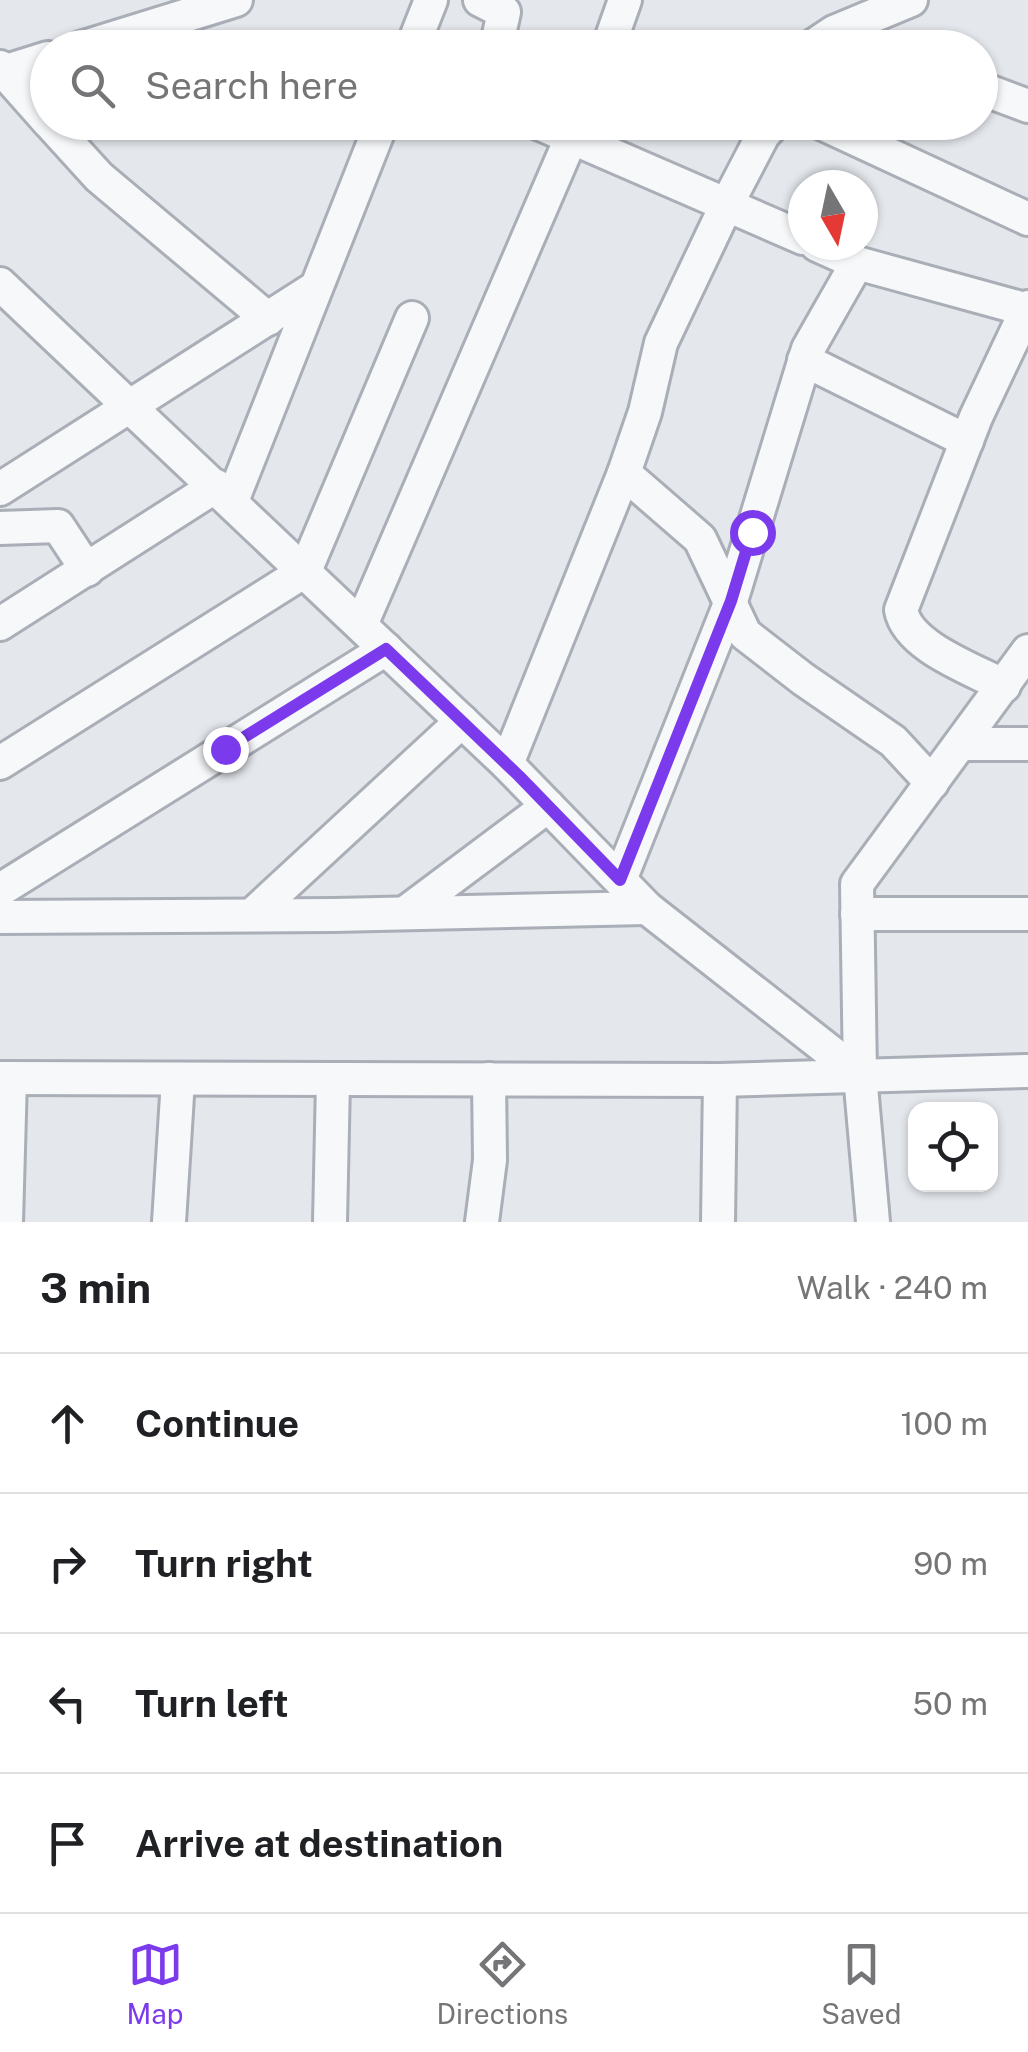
<!DOCTYPE html>
<html lang="en">
<head>
<meta charset="utf-8">
<style>
  body { margin:0; font-family:"Public Sans",sans-serif; background:#f6f6f6; color:#202124 }
  .controls { position:absolute; right:30px; bottom:30px; display:grid; overflow:hidden; border-radius:20px; box-shadow:0 2px 8px #0004 }
  .controls button { width:90px; height:90px; display:grid; place-items:center; padding:0; border:0; border-bottom:2px solid #e0e0e0; background:#fff; color:#202124; font:50px sans-serif }
  .compass { position:absolute; left:788px; top:170px; width:90px; height:90px; border-radius:50%; background:#fff; box-shadow:0 2px 8px #0004; rotate:171deg }
  .stop { position:absolute; width:30px; height:30px; margin:-22px; border:8px solid #7c3aed; border-radius:50%; background:#fff }
  .stop.end { background:#7c3aed; border-color:#fff; box-shadow:0 2px 10px #0008 }
  .list { margin:0; padding:0; list-style:none }
  h2 { display:flex; justify-content:space-between; align-items:center; height:130px; margin:0; padding:0 40px; font-size:42px }
  h2 small { font-size:32px; font-weight:400; color:#757577 }
  .list li { display:grid; grid-template-columns:65px 1fr auto; gap:30px; align-items:center; box-sizing:border-box; height:140px; padding:0 40px; border-top:2px solid #e0e0e0 }
  .list b { display:block; font-size:38px; white-space:nowrap }
  .list em { font-size:32px; font-style:normal; color:#757577 }
  .icon { flex:none; width:55px; height:55px; fill:none; stroke:currentColor; stroke-width:2; stroke-linecap:round; stroke-linejoin:round }
  .map { position:relative; flex:none; width:1028px; height:1222px; overflow:hidden }
  .search { position:absolute; background:#fff; box-shadow:0 2px 8px #0004; left:30px; right:30px; top:30px; height:110px; display:flex; align-items:center; gap:25px; box-sizing:border-box; padding:0 35px; border-radius:55px; color:#757577; font-size:38px }
  .sheet { height:690px; background:#fff }
  nav { display:flex; justify-content:space-around; align-items:center; box-sizing:border-box; height:140px; border-top:2px solid #e0e0e0; background:#fff; font-size:28px; color:#757577 }
  nav a { display:grid; justify-items:center; gap:5px }
  nav .on { color:#7c3aed }
  .map>svg:first-child { display:block }
  .lines { fill:none; stroke-linecap:round; stroke-linejoin:round }
  .minor-casing { stroke:#a9aeb7; stroke-width:38 }
  .minor { stroke:#f7f8fa; stroke-width:32 }
  .route { stroke:#7c3aed; stroke-width:12 }
</style>
</head>
<body>
<div class="map">
<svg width="1028" height="1222" viewBox="0 0 1028 1222">
  <rect width="100%" height="100%" fill="#e4e7ec"/>
  <g class="lines">
    <g class="minor-casing">
      <g id="minor">
        <path d="M480,0L504,12L496,48"/>
        <path d="M81,48L236,0"/>
        <path d="M412,48L431,0"/>
        <path d="M608,48L625,0"/>
        <path d="M810,48L834,32L911,0"/>
        <path d="M0,67L48,121"/>
        <path d="M0,73L48,58"/>
        <path d="M980,88L1028,106"/>
        <path d="M49,122L99,177L268,319"/>
        <path d="M536,122L803,238"/>
        <path d="M775,122L763,135L727,204L661,343L645,412L624,473L700,539L745,634L803,679L893,741L932,783"/>
        <path d="M819,122L1028,219"/>
        <path d="M817,245L857,263L1028,310"/>
        <path d="M0,284L507,764L647,908L860,1075"/>
        <path d="M804,360L967,441"/>
        <path d="M0,489L315,288"/>
        <path d="M232,501L382,122"/>
        <path d="M0,528L58,526L87,570"/>
        <path d="M0,624L216,486"/>
        <path d="M361,625L578,122"/>
        <path d="M1004,686C973,669 908,647 901,610L976,417L1028,307"/>
        <path d="M961,744H1028"/>
        <path d="M0,763L305,571L412,318"/>
        <path d="M507,764L624,473"/>
        <path d="M620,880L731,601L808,349L857,263"/>
        <path d="M0,890L386,649"/>
        <path d="M405,913L548,806"/>
        <path d="M857,914H1028"/>
        <path d="M252,915L462,721"/>
        <path d="M0,917L334,915L647,908"/>
        <path d="M0,1078L720,1080L1028,1071"/>
        <path d="M6,1222L10,1078"/>
        <path d="M169,1222L178,1080"/>
        <path d="M330,1222L333,1081"/>
        <path d="M482,1222L490,1160L489,1079"/>
        <path d="M718,1222L720,1080"/>
        <path d="M873,1222L860,1075L857,884L1028,651"/>
      </g>
    </g>
    <use href="#minor" class="minor"/>
  </g>
  <g class="lines">
    <path class="route" d="M225,749L386,649L519,776L620,880L731,601L752,532"/>
  </g>
</svg>
<div class="controls">
<button><svg class="icon" aria-label="locate" viewBox="0 0 24 24"><circle cx="12" cy="12" r="6"/><path d="M12 2v4M12 18v4M2 12h4M18 12h4"/></svg></button>
</div>
<svg class="compass" viewBox="-18 -18 36 36"><path d="M0-13l5 13h-10z" fill="#e53935"/><path d="M0 13l5-13h-10z" fill="#757577"/></svg>
<div class="stop" style="left:752px;top:532px"></div>
<div class="stop end" style="left:225px;top:749px"></div>
<div class="search"><svg class="icon" aria-label="search" viewBox="0 0 24 24"><circle cx="10" cy="10" r="6"/><path d="M15 15l6 6"/></svg>Search here</div>
</div>
<section class="sheet">
<h2>3 min<small>Walk · 240 m</small></h2>
<ul class="list">
<li><svg class="icon" aria-label="ahead" viewBox="0 0 24 24"><path d="M12 20V5M6 11l6-6 6 6"/></svg><div><b>Continue</b></div><em>100 m</em></li>
<li><svg class="icon" aria-label="right" viewBox="0 0 24 24"><path d="M7 20v-9h11M14 6l5 5-5 5"/></svg><div><b>Turn right</b></div><em>90 m</em></li>
<li><svg class="icon" aria-label="left" viewBox="0 0 24 24"><path d="M17 20v-9H6M10 6l-5 5 5 5"/></svg><div><b>Turn left</b></div><em>50 m</em></li>
<li><svg class="icon" aria-label="arrive" viewBox="0 0 24 24"><path d="M6 21V4h12l-3 4 3 4H6"/></svg><div><b>Arrive at destination</b></div></li>
</ul>
</section>
<nav>
<a class="on"><svg class="icon" aria-label="map" viewBox="0 0 24 24"><path d="M3 6l6-2 6 2 6-2v14l-6 2-6-2-6 2zM9 4v14M15 6v14"/></svg>Map</a>
<a><svg class="icon" aria-label="directions" viewBox="0 0 24 24"><path d="M12 3l9 9-9 9-9-9zM9 14v-3h6M13 9l2 2-2 2"/></svg>Directions</a>
<a><svg class="icon" aria-label="saved" viewBox="0 0 24 24"><path d="M7 4h10v16l-5-4-5 4z"/></svg>Saved</a>
</nav>
</body>
</html>
